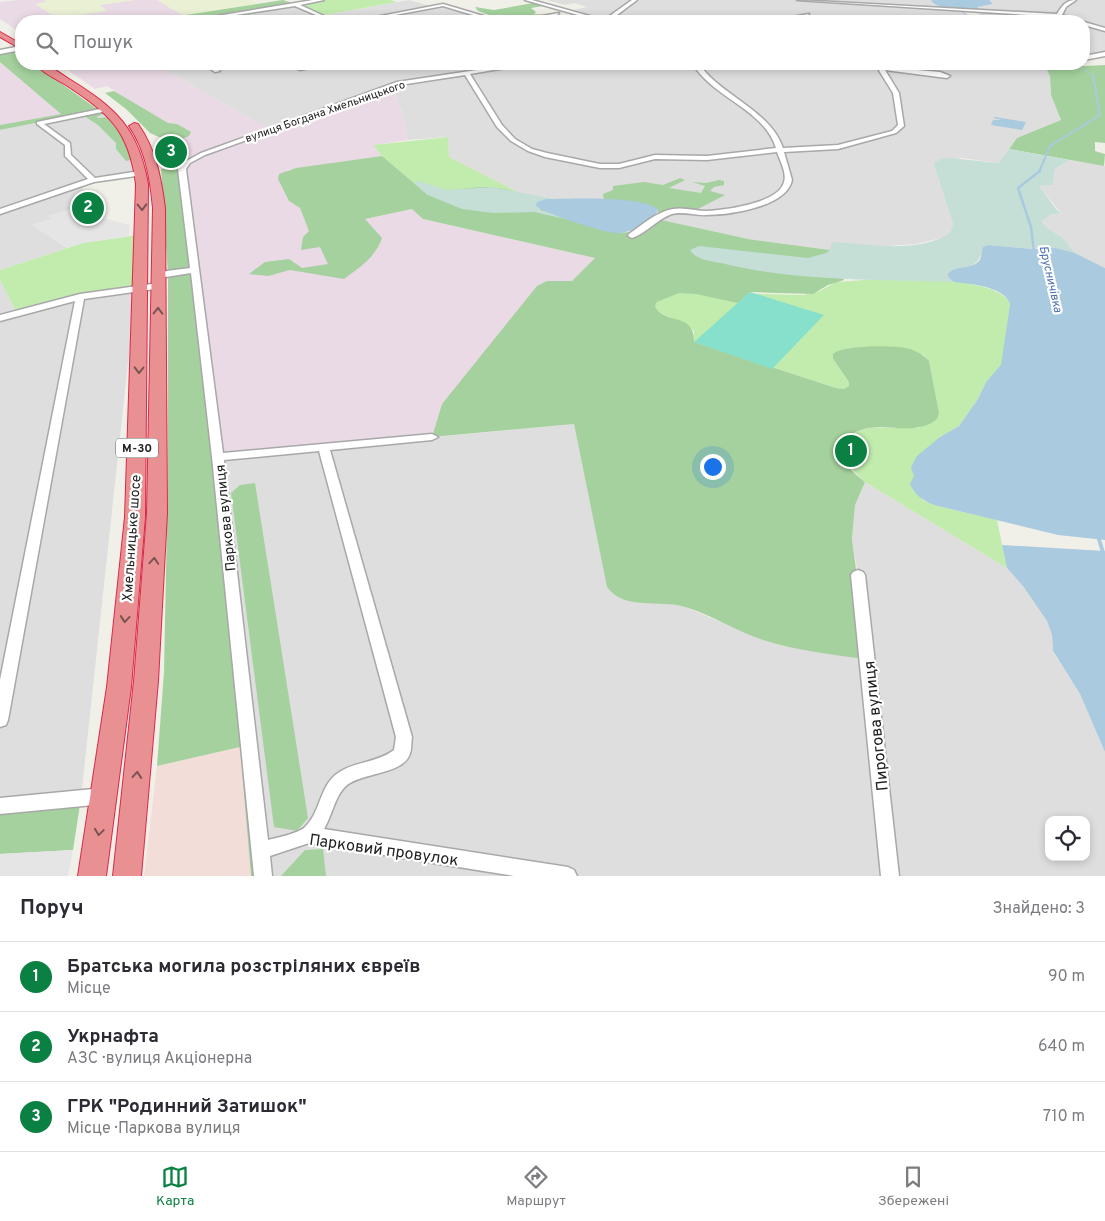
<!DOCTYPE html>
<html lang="uk">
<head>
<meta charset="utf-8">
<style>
  body { margin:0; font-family:Overpass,sans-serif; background:#f2f2f3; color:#2b2b33 }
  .controls { position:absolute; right:15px; bottom:15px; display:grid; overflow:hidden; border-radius:10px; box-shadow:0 2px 8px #0003 }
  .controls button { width:45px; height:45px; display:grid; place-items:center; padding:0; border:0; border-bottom:1px solid #e1e1e2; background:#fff; color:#2b2b33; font:25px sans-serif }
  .you { position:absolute; left:712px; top:466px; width:18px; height:18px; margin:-12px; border:4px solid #fff; border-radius:50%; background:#1a73e8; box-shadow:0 0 0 8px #1a73e833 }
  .badge { display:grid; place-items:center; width:32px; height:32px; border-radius:50%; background:#0b8043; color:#fff; font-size:16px; font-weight:700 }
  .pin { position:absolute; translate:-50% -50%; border:2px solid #fff; box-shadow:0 1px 5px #0006 }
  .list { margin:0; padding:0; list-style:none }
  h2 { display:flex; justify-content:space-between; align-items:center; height:65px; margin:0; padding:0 20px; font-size:21px }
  h2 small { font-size:16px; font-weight:400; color:#7c7c81 }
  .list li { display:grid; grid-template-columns:32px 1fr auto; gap:15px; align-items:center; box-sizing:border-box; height:70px; padding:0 20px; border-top:1px solid #e1e1e2 }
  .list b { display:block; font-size:19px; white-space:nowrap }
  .list p { margin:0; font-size:16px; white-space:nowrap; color:#7c7c81 }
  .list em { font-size:16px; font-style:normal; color:#7c7c81 }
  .icon { flex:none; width:28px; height:28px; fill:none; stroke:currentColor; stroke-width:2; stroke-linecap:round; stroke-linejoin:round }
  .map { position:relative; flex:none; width:1105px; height:876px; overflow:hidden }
  .search { position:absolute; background:#fff; box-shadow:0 2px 8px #0003; left:15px; right:15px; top:15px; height:55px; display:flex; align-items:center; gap:12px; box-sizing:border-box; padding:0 18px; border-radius:20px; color:#7c7c81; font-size:19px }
  .sheet { height:275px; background:#fff }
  nav { display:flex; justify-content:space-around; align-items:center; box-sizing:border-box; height:70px; border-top:1px solid #e1e1e2; background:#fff; font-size:14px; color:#7c7c81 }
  nav a { display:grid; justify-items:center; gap:2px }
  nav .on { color:#0b8043 }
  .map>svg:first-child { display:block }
  .residential { fill:#dfdede; fill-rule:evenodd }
  .commercial { fill:#f2ddd8 }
  .industrial { fill:#eadae5 }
  .farmland { fill:#e9f0d4 }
  .grass { fill:#c2ebae }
  .forest { fill:#a4d19d }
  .wetland { fill:#c5dfd7 }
  .pitch { fill:#86e0cc }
  .parking { fill:#e5e5e5 }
  .water { fill:#a9cadf }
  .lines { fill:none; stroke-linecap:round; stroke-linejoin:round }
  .stream-far3 { stroke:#a9cadf; stroke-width:1 }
  .stream-far2 { stroke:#a9cadf; stroke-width:2 }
  .stream-far1 { stroke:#a9cadf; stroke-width:2.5 }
  .stream { stroke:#a9cadf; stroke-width:4 }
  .minor-casing { stroke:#a8a8a8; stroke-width:3 }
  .highway-casing { stroke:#dc2849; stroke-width:2 }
  .minor { fill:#fff; fill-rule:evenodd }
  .highway { fill:#e89092; fill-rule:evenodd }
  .oneway { stroke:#7b5354 }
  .labels { text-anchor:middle; stroke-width:4.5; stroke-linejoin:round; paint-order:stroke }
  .far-street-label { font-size:11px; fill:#212121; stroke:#fff }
  .far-water-label { font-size:12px; font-style:italic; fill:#4c6fb3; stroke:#fff }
  .shield { fill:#fff; stroke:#646464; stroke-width:1 }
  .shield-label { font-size:12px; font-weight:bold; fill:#212121 }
  .street-label { font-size:14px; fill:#212121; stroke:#fff }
  .near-street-label { font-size:16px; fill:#212121; stroke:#fff }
</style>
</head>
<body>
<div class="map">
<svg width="1105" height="876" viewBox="0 0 1105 876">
  <rect width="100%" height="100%" fill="#f1f0e8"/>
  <g class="residential">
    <path d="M409,0L434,7L442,6L505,21H188L292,5L319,16Z"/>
    <path d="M547,0H631L606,18L601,20L570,11L587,7L574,3L565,5Z"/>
    <path d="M635,0H957L959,8L977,21H606Z"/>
    <path d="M989,0H1105V54L1084,58V21H989L979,14L977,7L993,4Z"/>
    <path d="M155,64H1044L1050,76L1051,95L1061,120L1017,138L998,163L962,158L935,162L934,165L953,224L950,233L945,237L917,244L830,250L748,239L684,226L652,218L606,200L554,199L522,194L449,157L448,137L408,140L401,108L270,130Z"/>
    <path d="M100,111L111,121L126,142L134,170L132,174L93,180L78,186L95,196L70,210L48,216L53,219L32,225L67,248L0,270V130Z"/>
    <path d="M1069,160L1105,166V268L1075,253L1063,238L1046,227L1042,220L1050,215L1061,213L1039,186L1053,185L1055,169Z"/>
    <path d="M0,280L17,313L80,297L136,289L81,798L0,806Z"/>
    <path d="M574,424L607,586L612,593L683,606L761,639L780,645L868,660L858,575L852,539L855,505L865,482L1007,568L1023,586L1047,621L1052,635L1053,652L1080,694L1105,752V876H263L218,457ZM1049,820H1086V857H1049Z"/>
  </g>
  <path class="commercial" d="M240,747L251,876H144L157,766Z"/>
  <g class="industrial">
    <path d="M18,0H44L47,2L36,5L106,11L99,5L135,0H157L184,16L147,21H21V33L0,19V2Z"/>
    <path d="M0,62L29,86L62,114L0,125Z"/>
    <path d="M59,64H155L270,130L393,85L401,108L408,140L373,145L382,156L287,170L289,201L300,208L307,226L365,219L412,209L423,219L595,258L572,281H547L442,404L432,437L218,457L182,169L200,155L183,158L180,147L173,138L183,135L107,86L95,89Z"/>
  </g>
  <g class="farmland">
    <path d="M44,0H135L100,5L107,11L57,18L35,4L46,2Z"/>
    <path d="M157,0H252L261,4L184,16Z"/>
  </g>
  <g class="grass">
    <path d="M328,0H391L397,2L324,15L299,5Z"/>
    <path d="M448,137L449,157L522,194C485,184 465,189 428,195L382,156L373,145Z"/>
    <path d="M138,235L136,289L80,297L17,313L0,280V270L83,243Z"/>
    <path d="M878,279C903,280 1000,276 1010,304L1002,365L986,382L978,399L959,426L940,437L922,500L934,505L997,520L1007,568L865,482L840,457L837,451L839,445L858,431L870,428H919L939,413L929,362L924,355L906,348L833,359L849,382V386L844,389L836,388L694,342V331C685,319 661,320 655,306L657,302L679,292L804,295L820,291L836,282Z"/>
  </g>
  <g class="forest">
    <path d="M283,0L292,3L176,21H147Z"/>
    <path d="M533,3L543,6L531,8L536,12L534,14L548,15C539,17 531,15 523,17L522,20L505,21L478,11L475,7L494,10Z"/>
    <path d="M16,51L21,55V64H34L104,114L96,117L99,118L106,117C119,129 126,143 131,160L126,161L116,149V143L98,125L81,114L0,130V125L61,114L0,62V54Z"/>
    <path d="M1044,64L1085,66L1105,65V143L1095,142V151L1105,154L1104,166L1009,149L1017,138L1061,120L1051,95L1050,76Z"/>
    <path d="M114,91L168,123L177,124L191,132L189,136L182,139L185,142L182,146H177L172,138L159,137L150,133L126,109L105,93Z"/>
    <path d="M382,156L428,195C448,192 469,186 490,187C526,190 582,219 617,233L629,232L652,218L748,239L830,250L844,280L828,285L813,294L750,292L738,303L696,294L679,293L657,302L655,306C664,326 695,311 694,342L836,388L844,389L849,386V382L833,359V354C842,345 892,345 906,348C915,350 923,354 929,361L939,413L937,419C914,438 884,420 858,431C851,434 845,440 839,445C835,459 855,473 865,482L855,505L852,539L868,660C833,654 797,651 763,640C736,631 712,615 685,607C660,599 624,611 607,587L574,424L432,437L442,404L537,286L547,281H572L595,258L423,219L412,209L365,219L382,238C375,258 360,267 344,279L290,270L268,276L249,274L265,262L289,259L302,268L328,264L320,247L301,250L303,237L309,231L300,208L289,201L278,179L279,174L296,168Z"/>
    <path d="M167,168L182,169L263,876H251L240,747L157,766L164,672L168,470V274L161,169Z"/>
    <path d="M680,178L685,180L669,188L701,193L705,186L692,182L706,183L719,180L724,181V185L714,187L710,191L725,195L694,211L658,212V209L604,200L603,194L613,190V186L644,182L663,185Z"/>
    <path d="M255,483L308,818L297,831L274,827L231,493L240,485Z"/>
    <path d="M81,798L73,850L0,854V806Z"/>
    <path d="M323,849L326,876H281L305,850Z"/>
  </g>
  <g class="wetland">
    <path d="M1009,149L1069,160L1055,169L1053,185L1039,186L1057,210L1061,213L1050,215L1042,221L1046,227L1063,238L1075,253L1047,247L1033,249L989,245L982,251C979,267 962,271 949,278L954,282C876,279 797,282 721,263C710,261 696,260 690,250L699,246L808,258L826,253L830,250L832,242C870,244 917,254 950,233L953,224L934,165L935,162L944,158H951L998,163Z"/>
    <path d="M418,181L447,190L492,187L554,199L547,200L538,205L541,210L579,222L534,212L493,213L462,209L428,195L414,183Z"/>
  </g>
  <path class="pitch" d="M750,292L824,315L772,369L694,342Z"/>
  <g class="parking">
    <path d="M70,210L130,225L129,236L83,243L67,248L32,225L52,219L47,216Z"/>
    <path d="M73,850L68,876H0V854Z"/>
  </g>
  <g class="water">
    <path d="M931,0H989L993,4L977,7L979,9C966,9 938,12 931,0Z"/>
    <path d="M995,117L1026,122L1022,130L991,125L993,120H1002L993,118Z"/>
    <path d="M546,199C570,199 640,195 658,209C655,221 629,234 617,233C601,232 549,215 536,206L537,202Z"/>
    <path d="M989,245L1033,249L1055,248L1075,253L1105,268V540L1058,535L934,505C922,500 916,496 910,484L914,476L911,467L917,456L940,437L959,426L978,399L986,382L1001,365L1010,304C1004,286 970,284 954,282L949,278L948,274C955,265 970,270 978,262C982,259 981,252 983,247Z"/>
    <path d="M1002,545L1105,551V752L1080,694L1053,651L1052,635L1047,621L1023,586L1007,568Z"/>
  </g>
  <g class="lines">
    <g class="stream-far3">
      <path d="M962,0L958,9L975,21"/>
      <path d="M1062,64L1083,69L1093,76"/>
    </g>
    <path class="stream-far2" d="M1039,172L1050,146L1100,115L1093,75"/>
    <path class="stream-far1" d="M1034,252L1031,227L1018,188L1040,171"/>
    <path class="stream" d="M1098,536L1105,559"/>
    <g class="minor-casing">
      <g id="minor">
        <path d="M313,0H324L300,5L335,21H330L295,6L196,21H186Z"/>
        <path d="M525,0H532L604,20L632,0H637L609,21H599Z"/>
        <path d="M797,0L1057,14C1062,6 1066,0 1076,0L1066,7L1062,15L1078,21H1072L1059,17Z"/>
        <path d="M443,4L497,20L493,21L443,6L363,21H355Z"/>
        <path d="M559,13L557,15L523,21H514Z"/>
        <path d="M809,14L807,16L772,21L774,20Z"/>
        <path d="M1084,22L1105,28V31L1084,25Z"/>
        <path d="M21,46V50L0,54V50Z"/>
        <path d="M1105,52V56L1084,60V56Z"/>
        <path d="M203,64H209L220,71L215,72Z"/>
        <path d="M288,64H295L305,69L300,70Z"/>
        <path d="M517,64H529L470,74L502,125L515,139L532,149L547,153L600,164H619L655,155L707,156L776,148C764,109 713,98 693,64H699C721,96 770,110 783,148L838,145L892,131L898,125L893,93L875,64H881L882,67L940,72L950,76L947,78L885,70L899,93L904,126L896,133L838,149L784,152L792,180C787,207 729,215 707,215C696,216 683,211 672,214C657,219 647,233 632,238L628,236L629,234C642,225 656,212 673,209C684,207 696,211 707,211C726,210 779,203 784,182C787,173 780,161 777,152L707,160L655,159L619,168H600L545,157L528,151L511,141L497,127L465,75L400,85L205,155L190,163L186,169L223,453L432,434L438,437L432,440L330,450L412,737C411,743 412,751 409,756C401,774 362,773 347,785C335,795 332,816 324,829L568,867L574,870L577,876H514L309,843L270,856L272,876H254L212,457L191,273L159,278L155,275L159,272L190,268L178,169L186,161L201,153L397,82ZM319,451L396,737L394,750C377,763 355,761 338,773C319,786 321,813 304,828C298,833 277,838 268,840L224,460Z"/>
        <path d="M105,108L107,109V111L44,124L70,143L71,155L95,178L140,171H143V175L94,182L0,214V209L88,179L65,156V145L37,124V122Z"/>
        <path d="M159,283L162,284V288L84,299L8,720L6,725L0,727V680L75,301L0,321V315L80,294Z"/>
        <path d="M858,570L863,572L865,575L899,876H881L851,575L853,572Z"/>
        <path d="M104,788L110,791L112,796L110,801L104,804L0,814V798Z"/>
      </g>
    </g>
    <g class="highway-casing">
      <g id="highway">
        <path d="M0,32L21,44V49L0,37Z"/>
        <path d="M35,64C48,63 58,72 69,79C116,108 138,128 148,184L145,517L131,687L106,876H78L107,687L125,517L136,184C129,131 110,114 66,85C56,79 43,73 35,64Z"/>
        <path d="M134,123L138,124C156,150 161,177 165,208L167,513L158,681L141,876H113L134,681L147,513L153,208C150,178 146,151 129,126Z"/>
      </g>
    </g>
    <use href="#minor" class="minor"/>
    <use href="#highway" class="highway"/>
  </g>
  <defs><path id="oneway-chevron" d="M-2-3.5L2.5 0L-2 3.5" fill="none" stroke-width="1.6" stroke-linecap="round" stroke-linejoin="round" transform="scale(1.25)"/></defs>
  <g class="oneway">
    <use href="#oneway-chevron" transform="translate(142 207) rotate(89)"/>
    <use href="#oneway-chevron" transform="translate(158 311) rotate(-89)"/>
    <use href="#oneway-chevron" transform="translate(139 370) rotate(91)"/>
    <use href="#oneway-chevron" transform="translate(154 561) rotate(-86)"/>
    <use href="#oneway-chevron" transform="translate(125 619) rotate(95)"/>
    <use href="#oneway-chevron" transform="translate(137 775) rotate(-85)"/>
    <use href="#oneway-chevron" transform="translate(99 832) rotate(98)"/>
  </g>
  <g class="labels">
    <g class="far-street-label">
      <text transform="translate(325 111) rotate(-19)" y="4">вулиця Богдана Хмельницького</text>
    </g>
    <g class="far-water-label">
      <text transform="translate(1051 279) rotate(77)" y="4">Брусничівка</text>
    </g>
    <rect class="shield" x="116" y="438.5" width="42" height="19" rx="4"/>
    <g class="shield-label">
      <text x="137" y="452">М-30</text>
    </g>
    <g class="street-label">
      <text transform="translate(225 518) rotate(-96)" y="5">Паркова вулиця</text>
      <text transform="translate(131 538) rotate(-86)" y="5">Хмельницьке шосе</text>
    </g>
    <g class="near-street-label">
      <text transform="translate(875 726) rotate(-96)" y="6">Пирогова вулиця</text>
      <text transform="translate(384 849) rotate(8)" y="6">Парковий провулок</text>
    </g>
  </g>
</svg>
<div class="controls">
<button><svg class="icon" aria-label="locate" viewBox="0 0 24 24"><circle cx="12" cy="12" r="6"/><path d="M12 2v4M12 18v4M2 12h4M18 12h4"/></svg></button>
</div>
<div class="you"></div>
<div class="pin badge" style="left:851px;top:451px">1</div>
<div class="pin badge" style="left:88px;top:208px">2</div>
<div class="pin badge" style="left:171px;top:152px">3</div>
<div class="search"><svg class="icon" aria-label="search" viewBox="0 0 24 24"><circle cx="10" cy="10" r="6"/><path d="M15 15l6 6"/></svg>Пошук</div>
</div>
<section class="sheet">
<h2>Поруч<small>Знайдено: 3</small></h2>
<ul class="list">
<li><span class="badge">1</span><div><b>Братська могила розстріляних євреїв</b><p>Місце</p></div><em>90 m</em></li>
<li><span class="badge">2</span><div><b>Укрнафта</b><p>АЗС · вулиця Акціонерна</p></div><em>640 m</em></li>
<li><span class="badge">3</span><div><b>ГРК &quot;Родинний Затишок&quot;</b><p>Місце · Паркова вулиця</p></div><em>710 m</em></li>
</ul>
</section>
<nav>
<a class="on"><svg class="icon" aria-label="map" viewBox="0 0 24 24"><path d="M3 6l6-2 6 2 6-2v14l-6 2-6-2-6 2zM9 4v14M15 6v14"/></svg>Карта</a>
<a><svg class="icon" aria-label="directions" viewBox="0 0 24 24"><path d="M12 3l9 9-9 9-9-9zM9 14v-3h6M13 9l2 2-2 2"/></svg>Маршрут</a>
<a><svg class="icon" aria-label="saved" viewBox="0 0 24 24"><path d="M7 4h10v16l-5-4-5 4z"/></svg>Збережені</a>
</nav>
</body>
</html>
